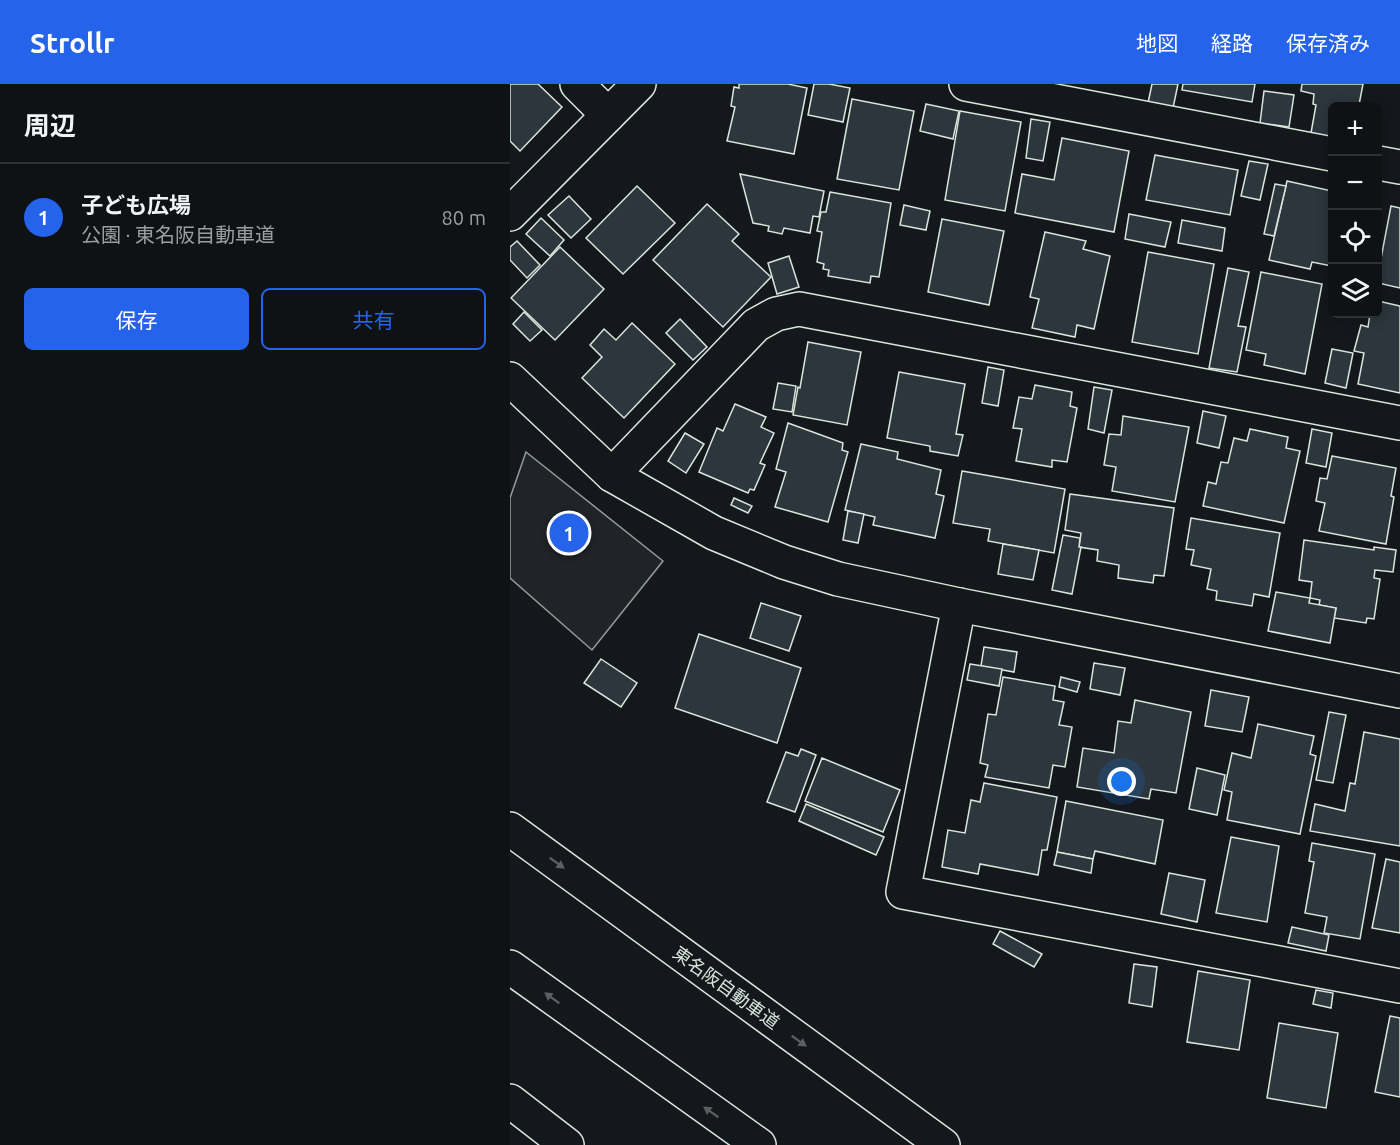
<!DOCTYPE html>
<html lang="ja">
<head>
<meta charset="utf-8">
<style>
  body { margin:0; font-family:Ubuntu,"Noto Sans JP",sans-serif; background:#181b1e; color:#f1f3f6 }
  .controls { position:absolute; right:18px; top:18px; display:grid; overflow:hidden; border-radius:9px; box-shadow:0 3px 15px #0003 }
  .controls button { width:54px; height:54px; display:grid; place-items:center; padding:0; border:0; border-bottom:2px solid #2f3234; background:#0f1215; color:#f1f3f6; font:30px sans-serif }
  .you { position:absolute; left:612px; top:698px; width:21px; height:21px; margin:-15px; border:4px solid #fff; border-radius:50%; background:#1a73e8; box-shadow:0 0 0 9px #1a73e833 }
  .badge { display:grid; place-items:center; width:39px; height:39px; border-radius:50%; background:#2563eb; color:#fff; font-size:20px; font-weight:700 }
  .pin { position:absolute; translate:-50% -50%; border:3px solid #fff; box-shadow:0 2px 6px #0006 }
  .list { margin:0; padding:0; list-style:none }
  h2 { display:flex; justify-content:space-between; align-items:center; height:78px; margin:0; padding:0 24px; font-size:26px }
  h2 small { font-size:20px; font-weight:400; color:#9b9ea0 }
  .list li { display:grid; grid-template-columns:39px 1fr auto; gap:18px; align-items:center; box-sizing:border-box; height:108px; padding:0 24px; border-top:2px solid #2f3234 }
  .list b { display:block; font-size:22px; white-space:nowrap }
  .list p { margin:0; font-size:20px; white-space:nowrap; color:#9b9ea0 }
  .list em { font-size:20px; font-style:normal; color:#9b9ea0 }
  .actions { display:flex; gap:12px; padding:18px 24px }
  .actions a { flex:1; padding:14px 0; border:2px solid #2563eb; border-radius:9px; text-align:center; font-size:21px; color:#2563eb }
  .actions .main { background:#2563eb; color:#fff }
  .icon { flex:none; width:33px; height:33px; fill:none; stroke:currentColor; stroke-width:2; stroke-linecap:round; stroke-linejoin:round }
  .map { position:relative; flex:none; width:890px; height:1061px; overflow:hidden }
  header { display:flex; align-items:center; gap:36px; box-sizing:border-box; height:84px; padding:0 30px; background:#2563eb; color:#fff }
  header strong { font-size:28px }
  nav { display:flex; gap:33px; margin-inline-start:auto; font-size:21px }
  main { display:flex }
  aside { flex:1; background:#0f1215 }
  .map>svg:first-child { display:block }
  .green { fill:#202428; stroke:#939e99; stroke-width:1.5 }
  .building { fill:#2c363c; stroke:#d8e6dc; stroke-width:1.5 }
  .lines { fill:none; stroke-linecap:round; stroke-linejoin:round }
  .minor-casing { stroke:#d8e6dc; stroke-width:36 }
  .motorway-casing { stroke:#d8e6dc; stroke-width:36 }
  .minor { stroke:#14181c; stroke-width:33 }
  .motorway { stroke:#14181c; stroke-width:33 }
  .oneway { fill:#59605f }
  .labels { text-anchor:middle; stroke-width:4.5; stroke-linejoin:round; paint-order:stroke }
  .street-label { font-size:18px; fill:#d8e6dc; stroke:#14181c }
</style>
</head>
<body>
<header>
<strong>Strollr</strong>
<nav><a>地図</a><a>経路</a><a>保存済み</a></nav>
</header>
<main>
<aside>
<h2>周辺<small></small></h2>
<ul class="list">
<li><span class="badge">1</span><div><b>子ども広場</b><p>公園 · 東名阪自動車道</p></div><em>80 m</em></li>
</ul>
<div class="actions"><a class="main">保存</a><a>共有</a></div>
</aside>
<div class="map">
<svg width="890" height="1061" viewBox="0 0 890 1061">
  <rect width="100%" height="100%" fill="#14181c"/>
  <path class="green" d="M16,368L153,477L82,566L0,494V414Z"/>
  <g class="building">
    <path d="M0,0H28L52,23L10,67L0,57Z"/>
    <path d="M229,0H278L297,4L284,70L217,57L225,23L221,22L224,3L229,4Z"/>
    <path d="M304,0H319L340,4L333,38L298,31Z"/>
    <path d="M642,0H668L663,24L638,19Z"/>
    <path d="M673,0H745L742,18L672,6Z"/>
    <path d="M792,0H853L849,21L841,19V22H822V53L801,49L806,21L803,20L804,10L791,7Z"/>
    <path d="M754,7L784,11L779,43L750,39Z"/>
    <path d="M342,15L404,27L389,106L327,95Z"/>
    <path d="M416,20L449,27L443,55L410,47Z"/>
    <path d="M450,27L511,38L495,127L435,116Z"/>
    <path d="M521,35L540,38L533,77L516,74Z"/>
    <path d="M552,54L619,67L604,148L505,129L512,90L544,96Z"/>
    <path d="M645,71L728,86L720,131L636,116Z"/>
    <path d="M739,77L758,80L750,116L731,112Z"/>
    <path d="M230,90L314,107L309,133L303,132L300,149L274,144L272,150L258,147L259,142L243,139Z"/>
    <path d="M777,97L822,107V182L802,178L800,185L759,176Z"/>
    <path d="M765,100L776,102L764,152L754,150Z"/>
    <path d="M127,102L165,139L113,190L76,154Z"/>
    <path d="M320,108L381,119L369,193L361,192L360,199L318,192L319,186L313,185L314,180L307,178L312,148L307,147L311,128H316Z"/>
    <path d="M59,112L81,135L61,154L38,131Z"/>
    <path d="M197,120L229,150L222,157L261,193L213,243L143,176Z"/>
    <path d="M394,121L420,127L416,146L390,141Z"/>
    <path d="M881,122L890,124V204L868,199V190Z"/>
    <path d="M619,130L661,138L655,163L615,155Z"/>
    <path d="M31,134L54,156L40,172L16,150Z"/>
    <path d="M432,135L494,147L479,221L418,208Z"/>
    <path d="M672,136L715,144L712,167L668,159Z"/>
    <path d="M535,148L576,157L573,165L600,172L584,245L567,241L565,253L522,244L529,215L520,213Z"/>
    <path d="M7,157L30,181L17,194L0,176V163Z"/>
    <path d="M50,163L94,205L45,256L1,214Z"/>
    <path d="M638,168L704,180L688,270L622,258Z"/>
    <path d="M279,172L289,203L267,210L258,179Z"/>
    <path d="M718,184L739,188L728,242L736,243L727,288L699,284Z"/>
    <path d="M751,188L812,200L795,290L754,281L756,270L736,266Z"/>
    <path d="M868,217L890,222V309L848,300L854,269L844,267L851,241L858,243L860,230H868Z"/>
    <path d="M14,228L32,246L20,257L3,240Z"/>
    <path d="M170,235L197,263L183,276L156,249Z"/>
    <path d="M122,239L165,280L114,334L72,294L92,273L80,261L94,245L106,256Z"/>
    <path d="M298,258L351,268L337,341L283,331L288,303L290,304Z"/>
    <path d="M822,265L843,269L836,304L815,299Z"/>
    <path d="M478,283L494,286L488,322L472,319Z"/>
    <path d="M389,288L455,300L446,350L453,351L448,372L420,367V362L377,354Z"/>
    <path d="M268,299L286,302L282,328L263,325Z"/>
    <path d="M525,301L562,308L560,322L567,324L557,378L542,376V383L506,377L512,345L503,344L509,313L522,315Z"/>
    <path d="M584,303L602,306L594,349L578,345Z"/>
    <path d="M225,320L256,333L251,343L264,349L250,379L255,381L244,406L240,405L238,409L189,388L207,344L213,347Z"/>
    <path d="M693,327L716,332L709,364L687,359Z"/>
    <path d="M613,332L679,343L665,418L602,407L606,383L594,381L599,350L611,351Z"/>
    <path d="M278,339L333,359L332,366L338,368L318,438L265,423L276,388L266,385Z"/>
    <path d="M740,345L778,353L776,364L790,367L774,439L693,422L698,398L706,400L711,378L718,379L724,354L737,357Z"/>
    <path d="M802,345L822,349L816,383L796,379Z"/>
    <path d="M175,349L194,360L176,389L158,377Z"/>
    <path d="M351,360L388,368L387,375L431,386L426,410L434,412L425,454L363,441L365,433L335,426Z"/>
    <path d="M822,372L886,384L881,412L884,413L876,460L809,447L815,419L806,417L810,394L817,395Z"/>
    <path d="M452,387L555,405L544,469L478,457L480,445L443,439Z"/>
    <path d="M560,410L664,424L654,492L644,491L643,499L608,494L609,481L587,477L588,466L569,463L571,449L555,446Z"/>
    <path d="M224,414L242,422L238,429L221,421Z"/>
    <path d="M338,427L354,430L348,459L333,456Z"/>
    <path d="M681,434L770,449L759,513L744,510L742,522L706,516L707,507L697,505L701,485L681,481L684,466L676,465Z"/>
    <path d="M553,451L570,454L569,463H571L562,510L542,506Z"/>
    <path d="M794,456L864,466V463L886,466L883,488L865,486L864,494L870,495L864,535L857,534L856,539L824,534L826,524L809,521L810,516L800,514L802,498L789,496Z"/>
    <path d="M493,460L529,466L523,496L488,490Z"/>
    <path d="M766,508L800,514L799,519L826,524L820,559L758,547Z"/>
    <path d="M251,519L291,532L279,567L240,554Z"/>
    <path d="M189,550L291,584L267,659L165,624Z"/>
    <path d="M474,563L507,568L504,588L471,582Z"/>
    <path d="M91,575L127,599L111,623L74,599Z"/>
    <path d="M584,579L615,584L610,611L580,605Z"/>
    <path d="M460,580L492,585L489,602L457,596Z"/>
    <path d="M493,593L545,602L543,616L554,618L549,641L562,643L555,683L543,681L539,704L475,693L478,681L470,679L478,630L486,631Z"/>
    <path d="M551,593L570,598L567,608L549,603Z"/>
    <path d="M701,606L739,613L732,648L695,642Z"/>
    <path d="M625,616L681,628L666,709L641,705L639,715L567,703L573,664L604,669L608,637L621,639Z"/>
    <path d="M819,628L836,631L823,699L806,696Z"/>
    <path d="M748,640L804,652L800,670L806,672L790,750L717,736L722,708L714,706L722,669L741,674Z"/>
    <path d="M854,648L890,655V762L800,747L805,720L835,727L840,699L845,700Z"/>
    <path d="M291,665L306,671L285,728L257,718L276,668L288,672Z"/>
    <path d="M312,674L390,706L373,748L295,717Z"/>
    <path d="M687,684L715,691L707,731L679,725Z"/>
    <path d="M474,699L547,713L537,766H532L528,791L470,780L468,790L432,783L438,746L455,749L461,716L470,718Z"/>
    <path d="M556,717L653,736L645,780L585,767L583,775L547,768Z"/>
    <path d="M296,720L374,753L366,771L289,737Z"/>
    <path d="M721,753L769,762L757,838L706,829Z"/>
    <path d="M802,759L865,770L850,855L814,849L817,833L795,829L804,778L799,777Z"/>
    <path d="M547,768L583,775L581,789L544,781Z"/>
    <path d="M876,775L890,778V849L862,844Z"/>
    <path d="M659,789L695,796L687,838L651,830Z"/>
    <path d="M782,843L819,851L816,867L778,859Z"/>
    <path d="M490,847L532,870L524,883L483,860Z"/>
    <path d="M624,880L647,883L642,923L619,919Z"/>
    <path d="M688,887L740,896L729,966L677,958Z"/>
    <path d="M806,906L823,909L821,924L803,920Z"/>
    <path d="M880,932L890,934V1013L865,1008Z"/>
    <path d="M769,939L828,949L816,1024L757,1014Z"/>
  </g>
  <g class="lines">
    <g class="minor-casing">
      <g id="minor">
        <path d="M67,0L98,31"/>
        <path d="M456,0L822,70"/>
        <path d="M868,79L890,83"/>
        <path d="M0,130L129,0"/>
        <path d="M0,295L102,391L204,449L274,478L328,495L449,521L890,607"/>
        <path d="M102,391L246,241L266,230L289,225L890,339"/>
        <path d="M449,521L393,808L890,902"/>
        <path d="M0,1017L57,1061"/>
      </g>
    </g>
    <g class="motorway-casing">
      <g id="motorway">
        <path d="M0,745L433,1061"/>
        <path d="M0,883L249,1061"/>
      </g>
    </g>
    <use href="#minor" class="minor"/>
    <use href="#motorway" class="motorway"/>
  </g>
  <defs><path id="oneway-solid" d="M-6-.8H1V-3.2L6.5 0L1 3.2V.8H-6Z" transform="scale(1.5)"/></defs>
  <g class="oneway">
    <use href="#oneway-solid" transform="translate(47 779) rotate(36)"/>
    <use href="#oneway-solid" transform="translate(42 914) rotate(-144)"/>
    <use href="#oneway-solid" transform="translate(289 957) rotate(36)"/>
    <use href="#oneway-solid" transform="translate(201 1028) rotate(-145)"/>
  </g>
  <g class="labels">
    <g class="street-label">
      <text transform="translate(216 904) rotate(36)" y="6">東名阪自動車道</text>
    </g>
  </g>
</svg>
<div class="controls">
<button>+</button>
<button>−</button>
<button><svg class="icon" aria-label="locate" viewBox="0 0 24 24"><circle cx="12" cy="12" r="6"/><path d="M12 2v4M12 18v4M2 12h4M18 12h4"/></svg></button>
<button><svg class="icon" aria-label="layers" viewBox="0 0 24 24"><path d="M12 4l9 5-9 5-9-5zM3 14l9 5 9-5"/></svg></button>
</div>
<div class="you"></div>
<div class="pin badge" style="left:59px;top:449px">1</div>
</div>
</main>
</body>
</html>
